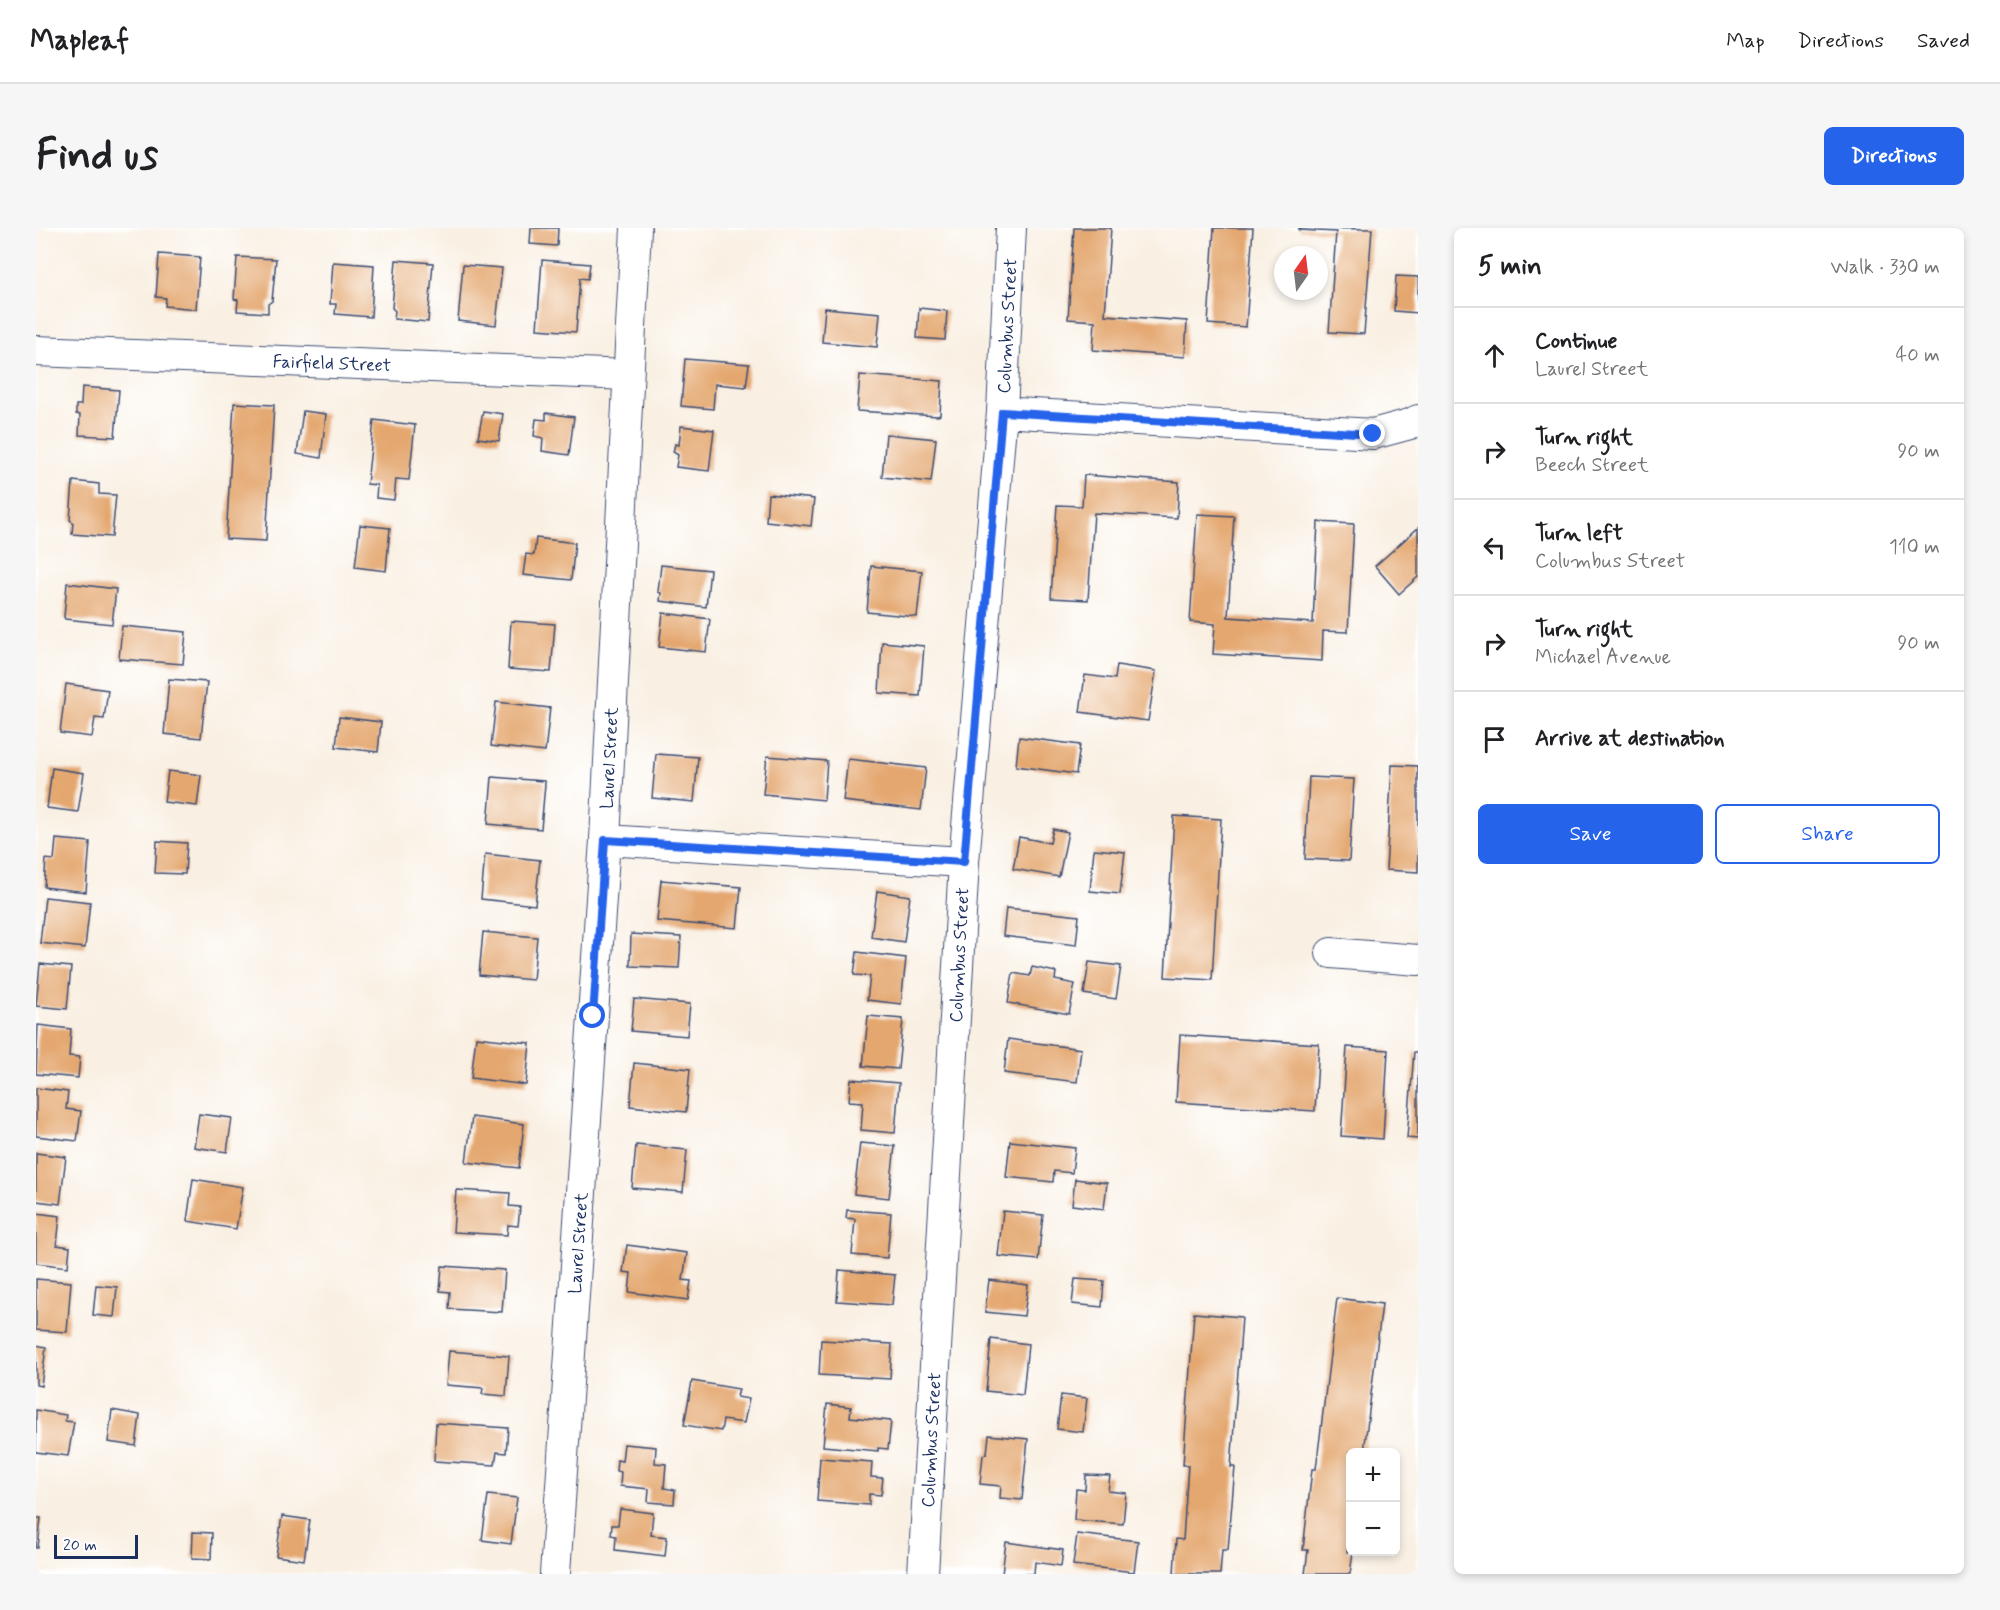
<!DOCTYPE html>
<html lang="en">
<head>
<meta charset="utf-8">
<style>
  body { margin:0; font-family:Mynerve,sans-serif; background:#f6f6f6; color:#202124 }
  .controls { position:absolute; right:18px; bottom:18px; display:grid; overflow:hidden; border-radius:9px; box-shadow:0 3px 9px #0003 }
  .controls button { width:54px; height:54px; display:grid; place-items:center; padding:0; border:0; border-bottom:2px solid #e0e0e0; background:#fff; color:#202124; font:30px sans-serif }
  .compass { position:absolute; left:1238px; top:18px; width:54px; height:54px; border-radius:50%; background:#fff; box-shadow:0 3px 9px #0003; rotate:14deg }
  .scale { position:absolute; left:18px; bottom:15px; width:84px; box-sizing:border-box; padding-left:6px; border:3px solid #1b2f5e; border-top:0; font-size:16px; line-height:21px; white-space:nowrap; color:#1b2f5e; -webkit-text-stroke:4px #fff; paint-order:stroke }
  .stop { position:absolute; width:18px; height:18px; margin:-14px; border:4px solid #2563eb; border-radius:50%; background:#fff }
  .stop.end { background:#2563eb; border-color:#fff; box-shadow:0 2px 6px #0008 }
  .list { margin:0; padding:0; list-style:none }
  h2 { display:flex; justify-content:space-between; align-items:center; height:78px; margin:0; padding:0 24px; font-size:26px }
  h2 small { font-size:20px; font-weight:400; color:#757577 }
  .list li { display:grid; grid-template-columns:39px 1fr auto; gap:18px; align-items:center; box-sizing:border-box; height:96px; padding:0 24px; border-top:2px solid #e0e0e0 }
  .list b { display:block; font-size:22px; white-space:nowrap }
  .list p { margin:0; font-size:20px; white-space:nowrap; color:#757577 }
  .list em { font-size:20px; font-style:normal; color:#757577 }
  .actions { display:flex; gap:12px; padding:18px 24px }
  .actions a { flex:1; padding:14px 0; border:2px solid #2563eb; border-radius:9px; text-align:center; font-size:21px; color:#2563eb }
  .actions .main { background:#2563eb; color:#fff }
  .icon { flex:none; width:33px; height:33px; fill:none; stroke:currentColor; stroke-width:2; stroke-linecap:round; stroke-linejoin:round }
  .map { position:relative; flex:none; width:1382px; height:1346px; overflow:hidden; border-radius:9px }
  header { display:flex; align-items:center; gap:36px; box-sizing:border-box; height:84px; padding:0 30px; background:#fff; border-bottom:2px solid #e0e0e0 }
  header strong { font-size:28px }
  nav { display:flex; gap:33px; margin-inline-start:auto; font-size:21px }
  .intro { display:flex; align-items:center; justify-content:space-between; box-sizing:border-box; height:144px; padding:0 36px }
  h1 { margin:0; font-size:42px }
  .button { padding:15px 27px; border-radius:9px; background:#2563eb; color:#fff; font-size:21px; font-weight:700 }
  main { display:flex; gap:36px; padding:0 36px }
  aside { flex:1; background:#fff; border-radius:9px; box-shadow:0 3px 9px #0003 }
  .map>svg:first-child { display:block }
  .building { fill:#e4a76f }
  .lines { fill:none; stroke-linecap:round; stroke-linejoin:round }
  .minor-casing { stroke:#3c4c72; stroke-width:32 }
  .minor { stroke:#fff; stroke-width:30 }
  .route { stroke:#2563eb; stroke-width:8 }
  .labels { text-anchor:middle; stroke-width:4.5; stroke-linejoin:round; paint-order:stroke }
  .street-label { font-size:18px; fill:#1b2f5e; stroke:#fff }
</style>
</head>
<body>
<header>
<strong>Mapleaf</strong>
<nav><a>Map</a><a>Directions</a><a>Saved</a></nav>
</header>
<div class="intro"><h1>Find us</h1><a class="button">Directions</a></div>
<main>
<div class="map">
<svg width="1382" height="1346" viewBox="0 0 1382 1346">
  <rect width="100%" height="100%" fill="#fff"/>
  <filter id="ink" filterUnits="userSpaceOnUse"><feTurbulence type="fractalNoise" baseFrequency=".0167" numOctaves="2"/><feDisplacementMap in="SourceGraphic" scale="12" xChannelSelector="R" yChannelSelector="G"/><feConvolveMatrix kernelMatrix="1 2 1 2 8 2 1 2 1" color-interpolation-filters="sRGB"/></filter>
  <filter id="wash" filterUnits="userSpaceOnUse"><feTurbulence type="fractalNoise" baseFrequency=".008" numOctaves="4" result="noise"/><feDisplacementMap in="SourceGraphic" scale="24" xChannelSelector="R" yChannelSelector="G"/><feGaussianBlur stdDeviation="1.35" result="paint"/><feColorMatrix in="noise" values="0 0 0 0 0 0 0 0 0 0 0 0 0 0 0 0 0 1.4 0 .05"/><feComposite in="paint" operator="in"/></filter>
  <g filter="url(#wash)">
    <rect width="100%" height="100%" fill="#f9f0e3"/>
    <g id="blocks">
      <g class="building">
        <path d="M495,0H522L521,18L494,16Z"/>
        <path d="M1038,0H1075L1069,87L1151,93L1149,129L1057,122L1059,93L1032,91Z"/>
        <path d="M1178,0H1217L1210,99L1172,96Z"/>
        <path d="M1263,0L1336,1L1328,106L1293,104L1300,4L1263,2Z"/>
        <path d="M123,26L164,29L160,81L129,78L130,70L120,69Z"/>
        <path d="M201,29L240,31L236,73L232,76V85L201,83L202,72L198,71Z"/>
        <path d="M360,32L397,35L392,94L358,91L359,83L356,80Z"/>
        <path d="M506,32L554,36L552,51L544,50L540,104L501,101Z"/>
        <path d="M297,34L338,37L335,89L299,86L300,76H294Z"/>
        <path d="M427,37L466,40L460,97L422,93Z"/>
        <path d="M1360,48L1382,49V85L1358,83Z"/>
        <path d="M789,80L844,85L841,119L786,114Z"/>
        <path d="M883,80L911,83L909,112L881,110Z"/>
        <path d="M649,131L713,136L710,159L679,156L677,181L645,178Z"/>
        <path d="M824,147L906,153L904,187L902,188L821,183Z"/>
        <path d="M46,159L83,162L79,209L43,207L44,187L40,186V177H45Z"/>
        <path d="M198,175L238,177L230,313L190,311Z"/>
        <path d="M267,183L290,186L285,230L261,226Z"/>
        <path d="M447,183L467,186L463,213L442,210Z"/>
        <path d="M510,185L538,189L533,227L506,223L507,210L498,208L500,191L510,192Z"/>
        <path d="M338,192L379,197L373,252L360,251L358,272L340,270L341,257L331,256Z"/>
        <path d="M645,198L678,202L673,243L640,239L642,227L637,224L639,216L643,217Z"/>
        <path d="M850,206L900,211L895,254L846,249Z"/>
        <path d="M1048,247L1143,254L1141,290L1058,285L1052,372L1015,370L1021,277L1046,278Z"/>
        <path d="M37,253L63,256V266L80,267L76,309L36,306L37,294L34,292Z"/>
        <path d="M732,266L778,271L775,298L730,293Z"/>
        <path d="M1161,286L1198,288L1192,389L1277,395L1282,294L1318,296L1312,404L1287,403L1286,433L1177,426L1179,396L1154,394Z"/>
        <path d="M324,297L354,300L350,343L319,339Z"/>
        <path d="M1382,300V349L1363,366L1339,338Z"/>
        <path d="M500,310L539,315L535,352L487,347L490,326L498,327Z"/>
        <path d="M625,337L674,342L670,379L624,373L625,365L622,364Z"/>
        <path d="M835,338L886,343L881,389L831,384Z"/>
        <path d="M31,355L80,361L76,396L29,391L28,389Z"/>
        <path d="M627,385L674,391L670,424L623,419Z"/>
        <path d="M475,393L519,396L515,444L472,441Z"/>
        <path d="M86,398L150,404L147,436L83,431Z"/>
        <path d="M846,414L888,418L884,468L843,465Z"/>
        <path d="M1081,437L1120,443L1112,493L1044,484L1049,447L1079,451Z"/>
        <path d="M133,451L171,454L165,510L128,506Z"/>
        <path d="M30,456L72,462L68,491L59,490L56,509L24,505Z"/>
        <path d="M460,474L514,480L509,524L455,518Z"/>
        <path d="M303,489L345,494L342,524L300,519Z"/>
        <path d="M983,509L1044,517L1040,546L980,538Z"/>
        <path d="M620,526L662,529L658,574L616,570Z"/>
        <path d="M731,528L791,533L788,572L727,566Z"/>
        <path d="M812,531L890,540L885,582L807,573Z"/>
        <path d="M1356,537L1382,538V644L1350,642Z"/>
        <path d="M16,540L48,545L42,584L11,580Z"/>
        <path d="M132,543L165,547L161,578L128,574Z"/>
        <path d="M456,549L508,553L509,556L505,601L452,596Z"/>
        <path d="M1273,549L1318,551L1313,633L1269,631Z"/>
        <path d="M1138,588L1185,591L1176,752L1129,749Z"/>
        <path d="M1017,601L1032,604L1023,649L977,641L983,609L1014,615Z"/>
        <path d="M20,611L54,614L50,664L8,659L10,631L18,632Z"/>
        <path d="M121,613L151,615L149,646L119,645Z"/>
        <path d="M1058,621L1089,624L1084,666L1054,663Z"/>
        <path d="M449,626L504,632L499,677L445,671Z"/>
        <path d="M625,652L705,659L701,700L621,693Z"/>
        <path d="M841,663L874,668L868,714L835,709Z"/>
        <path d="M9,669L54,674L49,720L4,715Z"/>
        <path d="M970,680L1043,688L1040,717L967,708Z"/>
        <path d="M447,704L501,709L497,752L443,747Z"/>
        <path d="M595,706L645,709L643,740L594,738Z"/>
        <path d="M821,724L870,730L865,776L831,772L834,748L818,747Z"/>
        <path d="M1053,734L1085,738L1080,771L1048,766Z"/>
        <path d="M4,736L35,739L31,781L0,778Z"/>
        <path d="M996,739L1020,744L1019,752L1039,756L1033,786L972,775L977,745L994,748Z"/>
        <path d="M598,771L654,776L651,808L595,803Z"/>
        <path d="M832,788L867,791L862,841L827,838Z"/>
        <path d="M2,797L35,801L33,828L44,829L42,850L0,846Z"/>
        <path d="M1144,807L1283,816L1279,883L1140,874Z"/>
        <path d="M440,809L494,815L490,857L435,850Z"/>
        <path d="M972,811L1045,821L1041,854L968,845Z"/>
        <path d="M1311,819L1352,822L1347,911L1305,908Z"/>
        <path d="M1378,824H1382V911L1371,910Z"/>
        <path d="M598,835L654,841L650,884L594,878Z"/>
        <path d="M815,851L863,855L859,905L825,902L827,874L813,873Z"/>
        <path d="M0,860L32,864L30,881L45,883L41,913L0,908Z"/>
        <path d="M163,886L196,890L191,924L158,919Z"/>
        <path d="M436,889L488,896L483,940L430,934Z"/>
        <path d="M974,913L1039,920L1036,945L1018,943L1017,954L970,949Z"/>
        <path d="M824,915L859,918L853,970L818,966Z"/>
        <path d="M600,917L651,922L647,964L596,960Z"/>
        <path d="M0,925L30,929L24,976L0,973Z"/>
        <path d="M157,951L207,959L200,1001L151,993Z"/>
        <path d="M1039,951L1071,955L1068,981L1036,977Z"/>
        <path d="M420,962L474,965L473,978L484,979L482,998L472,997L471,1007L417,1004Z"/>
        <path d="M811,982L855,985L851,1030L816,1027L819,991L810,990Z"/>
        <path d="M967,983L1007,987L1002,1032L962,1028Z"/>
        <path d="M0,985L24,988L21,1017L34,1019L32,1039L0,1035Z"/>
        <path d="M591,1017L651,1025L647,1052L655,1053L652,1072L593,1064L595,1045L587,1044Z"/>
        <path d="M406,1038L469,1042L466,1084L413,1081L414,1064L404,1063Z"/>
        <path d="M803,1042L859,1047L856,1077L801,1073Z"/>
        <path d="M0,1051L35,1054L31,1104L0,1102Z"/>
        <path d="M1039,1051L1068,1053L1066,1079L1036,1076Z"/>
        <path d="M953,1052L992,1057L988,1088L949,1084Z"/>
        <path d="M60,1057L81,1059L78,1089L57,1087Z"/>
        <path d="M1301,1070L1346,1076L1328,1224H1314V1294L1311,1324H1317L1314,1346H1269L1272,1322H1267L1276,1241H1280Z"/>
        <path d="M1158,1085L1206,1089L1195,1239H1199L1192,1322H1186L1184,1346H1138L1140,1311L1147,1312L1152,1237H1147Z"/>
        <path d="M955,1111L992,1116L987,1167L950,1163Z"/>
        <path d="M785,1112L856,1116L854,1151L783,1147Z"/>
        <path d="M0,1117L10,1119L5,1158L0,1157Z"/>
        <path d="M413,1123L473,1128L470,1168L446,1166L447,1160L410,1157Z"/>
        <path d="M656,1153L703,1161L701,1169L713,1171L708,1195L687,1192L685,1203L648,1197Z"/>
        <path d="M1025,1167L1051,1170L1047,1204L1021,1201Z"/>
        <path d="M791,1176L815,1179L814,1189L855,1193L852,1221L842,1220V1223L787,1218Z"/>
        <path d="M0,1182L30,1187L29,1193L38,1194L32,1228L0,1224Z"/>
        <path d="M76,1182L104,1187L100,1218L72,1214Z"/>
        <path d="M400,1195L472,1200L470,1225L461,1224L459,1237L398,1233Z"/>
        <path d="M953,1207L992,1211L986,1272L964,1270L965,1258L944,1256L947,1227L951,1225Z"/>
        <path d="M588,1216L620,1219L619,1235L630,1236L628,1260L639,1262L638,1276L612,1274L613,1261L584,1258L585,1244L580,1243L581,1232L586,1233Z"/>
        <path d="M784,1230L836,1234L835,1249L847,1250L845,1267L833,1266V1277L781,1273Z"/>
        <path d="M1050,1247L1074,1248L1072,1263L1090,1265L1087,1296L1038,1292L1040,1261L1049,1262Z"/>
        <path d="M452,1267L481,1270L475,1316L446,1312Z"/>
        <path d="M584,1281L617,1285L615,1307L631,1309L629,1328L579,1322L580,1308L575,1307L576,1297H582Z"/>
        <path d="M246,1288L274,1292L268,1332L240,1328Z"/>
        <path d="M0,1290H5L2,1320H0Z"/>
        <path d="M157,1304L176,1305L175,1331L156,1330Z"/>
        <path d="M1041,1306L1102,1313L1098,1344L1037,1337Z"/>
        <path d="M970,1314L1027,1322L1025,1338L999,1334L998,1346H966Z"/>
      </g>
    </g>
  </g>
  <g filter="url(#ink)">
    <use href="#blocks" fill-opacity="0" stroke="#3c4c72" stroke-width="1.5"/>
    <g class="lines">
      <g class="minor-casing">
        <g id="minor">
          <path d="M0,123L592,147"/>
          <path d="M966,184L1337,206L1374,196L1382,192"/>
          <path d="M569,612L928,634"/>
          <path d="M1295,725L1382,732"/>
          <path d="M519,1346L569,612L600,0"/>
          <path d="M887,1346L928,634L966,184L975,0"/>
        </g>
      </g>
      <use href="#minor" class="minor"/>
    </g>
  </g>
  <g class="lines" filter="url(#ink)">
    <path class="route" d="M557,788L569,612L928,634L966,184L1337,206"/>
  </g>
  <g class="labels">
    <g class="street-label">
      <text transform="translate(971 98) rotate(-87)" y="6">Columbus Street</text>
      <text transform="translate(296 135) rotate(2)" y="6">Fairfield Street</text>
      <text transform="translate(573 530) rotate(-87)" y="6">Laurel Street</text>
      <text transform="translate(923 727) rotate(-87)" y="6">Columbus Street</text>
      <text transform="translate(542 1015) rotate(-86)" y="6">Laurel Street</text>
      <text transform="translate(895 1212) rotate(-87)" y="6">Columbus Street</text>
    </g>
  </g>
</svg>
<div class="controls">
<button>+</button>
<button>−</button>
</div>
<svg class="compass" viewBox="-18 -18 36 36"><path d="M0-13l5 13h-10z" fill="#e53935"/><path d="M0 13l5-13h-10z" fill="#757577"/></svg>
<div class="scale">20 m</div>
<div class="stop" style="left:557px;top:788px"></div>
<div class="stop end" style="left:1337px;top:206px"></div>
</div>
<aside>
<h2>5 min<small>Walk · 330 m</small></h2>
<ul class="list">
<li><svg class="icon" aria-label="ahead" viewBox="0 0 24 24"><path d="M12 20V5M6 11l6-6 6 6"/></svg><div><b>Continue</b><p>Laurel Street</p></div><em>40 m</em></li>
<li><svg class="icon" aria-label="right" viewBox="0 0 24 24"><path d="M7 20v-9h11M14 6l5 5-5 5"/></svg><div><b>Turn right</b><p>Beech Street</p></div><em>90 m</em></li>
<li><svg class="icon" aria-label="left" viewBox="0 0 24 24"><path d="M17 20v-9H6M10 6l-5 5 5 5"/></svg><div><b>Turn left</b><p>Columbus Street</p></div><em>110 m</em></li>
<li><svg class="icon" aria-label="right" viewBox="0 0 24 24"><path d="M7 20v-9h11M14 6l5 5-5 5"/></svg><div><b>Turn right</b><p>Michael Avenue</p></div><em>90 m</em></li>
<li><svg class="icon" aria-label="arrive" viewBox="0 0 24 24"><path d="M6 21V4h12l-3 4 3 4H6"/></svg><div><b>Arrive at destination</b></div></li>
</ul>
<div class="actions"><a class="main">Save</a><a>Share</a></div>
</aside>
</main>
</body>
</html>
